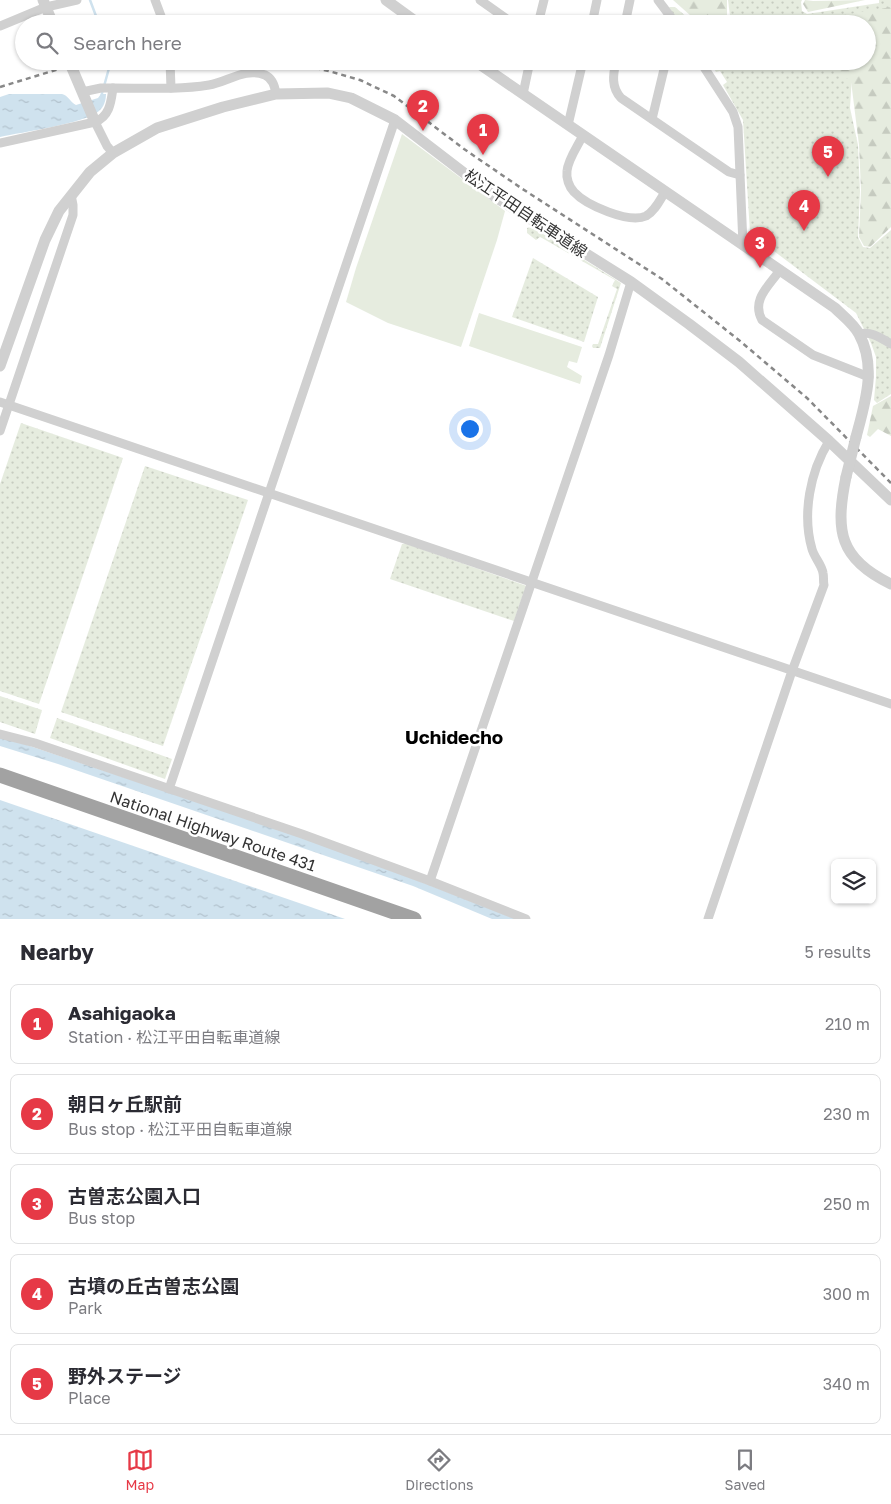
<!DOCTYPE html>
<html lang="en">
<head>
<meta charset="utf-8">
<style>
  body { margin:0; font-family:"Golos Text","Noto Sans JP",sans-serif; background:#f7f7f7; color:#2b2b33 }
  .controls { position:absolute; right:15px; bottom:15px; display:grid; overflow:hidden; border-radius:8px; box-shadow:0 1px 4px #0004 }
  .controls button { width:45px; height:45px; display:grid; place-items:center; padding:0; border:0; border-bottom:1px solid #e1e1e2; background:#fff; color:#2b2b33; font:25px sans-serif }
  .you { position:absolute; left:469px; top:428px; width:18px; height:18px; margin:-12px; border:4px solid #fff; border-radius:50%; background:#1a73e8; box-shadow:0 0 0 8px #1a73e833 }
  .badge { display:grid; place-items:center; width:32px; height:32px; border-radius:50%; background:#e63946; color:#fff; font-size:16px; font-weight:700 }
  .pin { position:absolute; translate:-50% -41px; filter:drop-shadow(0 1px 2px #0008) }
  .pin::after { content:''; position:absolute; top:26px; width:18px; height:15px; background:inherit; clip-path:polygon(0 0,100% 0,50% 100%) }
  .list { margin:0; padding:0; list-style:none }
  h2 { display:flex; justify-content:space-between; align-items:center; height:65px; margin:0; padding:0 20px; font-size:21px }
  h2 small { font-size:16px; font-weight:400; color:#7c7c81 }
  .list li { display:grid; grid-template-columns:32px 1fr auto; gap:15px; align-items:center; box-sizing:border-box; height:80px; margin:0 10px 10px; padding:0 10px; border:1px solid #e1e1e2; border-radius:8px }
  .list b { display:block; font-size:19px; white-space:nowrap }
  .list p { margin:0; font-size:16px; white-space:nowrap; color:#7c7c81 }
  .list em { font-size:16px; font-style:normal; color:#7c7c81 }
  .icon { flex:none; width:28px; height:28px; fill:none; stroke:currentColor; stroke-width:2; stroke-linecap:round; stroke-linejoin:round }
  .map { position:relative; flex:none; width:891px; height:919px; overflow:hidden }
  .search { position:absolute; background:#fff; box-shadow:0 1px 4px #0004; left:15px; right:15px; top:15px; height:55px; display:flex; align-items:center; gap:12px; box-sizing:border-box; padding:0 18px; border-radius:28px; color:#7c7c81; font-size:19px }
  .sheet { height:515px; background:#fff }
  nav { display:flex; justify-content:space-around; align-items:center; box-sizing:border-box; height:70px; border-top:1px solid #e1e1e2; background:#fff; font-size:14px; color:#7c7c81 }
  nav a { display:grid; justify-items:center; gap:2px }
  nav .on { color:#e63946 }
  .map>svg:first-child { display:block }
  .grass { fill:url(#grass-dots) }
  .forest { fill:url(#forest-firs) }
  .garden { fill:#e6ecdf }
  .water { fill:url(#water-ripples) }
  .lines { fill:none; stroke-linecap:round; stroke-linejoin:round }
  .stream { stroke:#cfe2ee; stroke-width:2.5 }
  .minor { stroke:#d0d0d0; stroke-width:9 }
  .tertiary { stroke:#d0d0d0; stroke-width:11 }
  .trunk { stroke:#a2a2a2; stroke-width:15 }
  .rail { stroke:#888; stroke-width:2.5; stroke-dasharray:5 4; stroke-linecap:butt }
  .tertiary-bridge { stroke:#d0d0d0; stroke-width:11 }
  .labels { text-anchor:middle; stroke-width:5; stroke-linejoin:round; paint-order:stroke }
  .street-label { font-size:16px; fill:#333; stroke:#fff }
  .quarter-label { font-size:19px; font-weight:bold; fill:#000; stroke:#fff }
</style>
</head>
<body>
<div class="map">
<svg width="891" height="919" viewBox="0 0 891 919">
  <defs>
    <pattern id="grass-dots" width="8" height="8" patternUnits="userSpaceOnUse" patternTransform="scale(1.25)"><rect width="8" height="8" fill="#e6ecdf"/><path d="M2 2h.1M6 6h.1" fill="none" stroke="#c6cbc0" stroke-width="1.8" stroke-linecap="round"/></pattern>
    <pattern id="forest-firs" width="22" height="20" patternUnits="userSpaceOnUse" patternTransform="scale(1.25)"><rect width="22" height="20" fill="#e6ecdf"/><path d="M5 1l3.5 6h-7zM16 11l3.5 6h-7z" fill="#c6cbc0"/></pattern>
    <pattern id="water-ripples" width="26" height="14" patternUnits="userSpaceOnUse" patternTransform="scale(1.25)"><rect width="26" height="14" fill="#cfe2ee"/><path d="M2 4q2-2 4 0t4 0M15 11q2-2 4 0t4 0" fill="none" stroke="#b2c2cd"/></pattern>
  </defs>
  <rect width="100%" height="100%" fill="#fff"/>
  <g class="grass">
    <path d="M728,0H802L801,2L802,11L807,14L879,3V0H891V10L825,24H731Z"/>
    <path d="M669,7H675L695,24H684L673,14Z"/>
    <path d="M710,61H828L852,76L850,108L858,145L860,191L858,237L863,247L870,248L891,230V394L877,403L874,400L876,377V357L871,343L856,313L750,233L743,120L723,85L727,82L720,71L716,72Z"/>
    <path d="M532,227L621,283L600,348H593L592,346L593,344H598L617,289L612,286L615,280L542,238L540,237L536,240L527,233V228Z"/>
    <path d="M533,258L598,297L584,342L512,317Z"/>
    <path d="M21,423L123,458L39,704L0,691V484Z"/>
    <path d="M145,466L248,500L163,746L61,712Z"/>
    <path d="M402,544H407L524,585L526,586L514,621L390,579Z"/>
    <path d="M0,696L42,710L35,734L0,722Z"/>
    <path d="M57,718L172,759L165,779L50,738Z"/>
  </g>
  <g class="forest">
    <path d="M673,0H727V24H700Z"/>
    <path d="M805,0L813,1L865,0L808,12L803,4Z"/>
    <path d="M891,7V227L870,247L864,246L859,237L861,190L859,145L851,81L819,61H867V24H809L820,19Z"/>
    <path d="M891,396V436L878,429L870,437L867,435L873,406Z"/>
  </g>
  <g class="garden">
    <path d="M402,134L505,211L497,240L461,347L388,323L346,302L356,268Z"/>
    <path d="M479,313L582,347L577,363L569,361L567,367L582,376L580,384L469,346Z"/>
  </g>
  <g class="water">
    <path d="M9,94H62C68,95 70,102 76,105L98,98L101,94H106C106,100 104,107 99,111C84,124 22,132 0,137V97Z"/>
    <path d="M0,736L332,847L516,919H492L413,886L58,764L0,746Z"/>
    <path d="M0,800L302,904L345,919H0Z"/>
  </g>
  <g class="lines">
    <g class="stream">
      <path d="M90,0L99,24"/>
      <path d="M101,97L111,61"/>
    </g>
    <g class="minor">
      <path d="M155,0L164,24"/>
      <path d="M480,0L514,24"/>
      <path d="M658,0L676,24"/>
      <path d="M538,24L544,0"/>
      <path d="M592,24L597,0"/>
      <path d="M625,24L630,0"/>
      <path d="M0,26L46,7L77,0"/>
      <path d="M170,61L171,88"/>
      <path d="M616,61C613,75 611,87 621,98L729,172L740,175"/>
      <path d="M700,61L733,112L738,127L743,245"/>
      <path d="M82,92L101,88H113"/>
      <path d="M523,94L530,61"/>
      <path d="M652,119L666,61"/>
      <path d="M95,122L107,146L113,153"/>
      <path d="M568,125L583,61"/>
      <path d="M583,135C578,146 568,159 567,171C566,178 569,187 574,192C586,205 629,224 646,216C655,211 660,200 665,192"/>
      <path d="M0,143L95,122C110,116 111,102 113,88C145,88 178,90 209,85C228,82 245,67 265,75C272,78 275,87 276,94"/>
      <path d="M780,270C769,286 751,300 762,320L813,355L869,377"/>
      <path d="M859,334C872,331 881,338 891,344"/>
      <path d="M0,402L891,704"/>
      <path d="M0,431L73,215V205L71,195"/>
      <path d="M0,734L35,743L302,834L430,881L526,919"/>
      <path d="M169,789L395,120"/>
      <path d="M430,881L609,355L631,282"/>
      <path d="M708,919L792,671L824,585C823,581 824,577 823,573C822,565 814,557 812,549C802,514 810,472 829,441"/>
    </g>
    <g class="tertiary">
      <path d="M43,0L53,24"/>
      <path d="M386,0L419,24"/>
      <path d="M69,61L95,122"/>
      <path d="M475,61L835,308C843,316 853,323 859,334C877,367 865,403 856,437"/>
      <path d="M0,366L45,240L59,211L90,172L113,153L157,128L223,107L276,94L328,93L351,98L395,120L494,196L631,282L689,324L739,362L829,441L891,500"/>
      <path d="M846,477C835,531 839,559 891,584"/>
    </g>
    <path class="trunk" d="M0,775L414,919"/>
    <g class="rail">
      <path d="M289,61L332,72L360,80L394,96L464,149L521,188L662,279L740,341L807,398L891,483"/>
      <path d="M0,87L85,61"/>
    </g>
    <path class="tertiary-bridge" d="M846,477L856,437"/>
  </g>
  <g class="labels">
    <g class="street-label">
      <text transform="translate(526 213) rotate(34)" y="6">松江平田自転車道線</text>
      <text transform="translate(213 831) rotate(19)" y="6">National Highway Route 431</text>
    </g>
    <g class="quarter-label">
      <text x="454" y="744">Uchidecho</text>
    </g>
  </g>
</svg>
<div class="controls">
<button><svg class="icon" aria-label="layers" viewBox="0 0 24 24"><path d="M12 4l9 5-9 5-9-5zM3 14l9 5 9-5"/></svg></button>
</div>
<div class="you"></div>
<div class="pin badge" style="left:483px;top:155px">1</div>
<div class="pin badge" style="left:423px;top:131px">2</div>
<div class="pin badge" style="left:760px;top:268px">3</div>
<div class="pin badge" style="left:804px;top:231px">4</div>
<div class="pin badge" style="left:828px;top:177px">5</div>
<div class="search"><svg class="icon" aria-label="search" viewBox="0 0 24 24"><circle cx="10" cy="10" r="6"/><path d="M15 15l6 6"/></svg>Search here</div>
</div>
<section class="sheet">
<h2>Nearby<small>5 results</small></h2>
<ul class="list">
<li><span class="badge">1</span><div><b>Asahigaoka</b><p>Station · 松江平田自転車道線</p></div><em>210 m</em></li>
<li><span class="badge">2</span><div><b>朝日ヶ丘駅前</b><p>Bus stop · 松江平田自転車道線</p></div><em>230 m</em></li>
<li><span class="badge">3</span><div><b>古曽志公園入口</b><p>Bus stop</p></div><em>250 m</em></li>
<li><span class="badge">4</span><div><b>古墳の丘古曽志公園</b><p>Park</p></div><em>300 m</em></li>
<li><span class="badge">5</span><div><b>野外ステージ</b><p>Place</p></div><em>340 m</em></li>
</ul>
</section>
<nav>
<a class="on"><svg class="icon" aria-label="map" viewBox="0 0 24 24"><path d="M3 6l6-2 6 2 6-2v14l-6 2-6-2-6 2zM9 4v14M15 6v14"/></svg>Map</a>
<a><svg class="icon" aria-label="directions" viewBox="0 0 24 24"><path d="M12 3l9 9-9 9-9-9zM9 14v-3h6M13 9l2 2-2 2"/></svg>Directions</a>
<a><svg class="icon" aria-label="saved" viewBox="0 0 24 24"><path d="M7 4h10v16l-5-4-5 4z"/></svg>Saved</a>
</nav>
</body>
</html>
